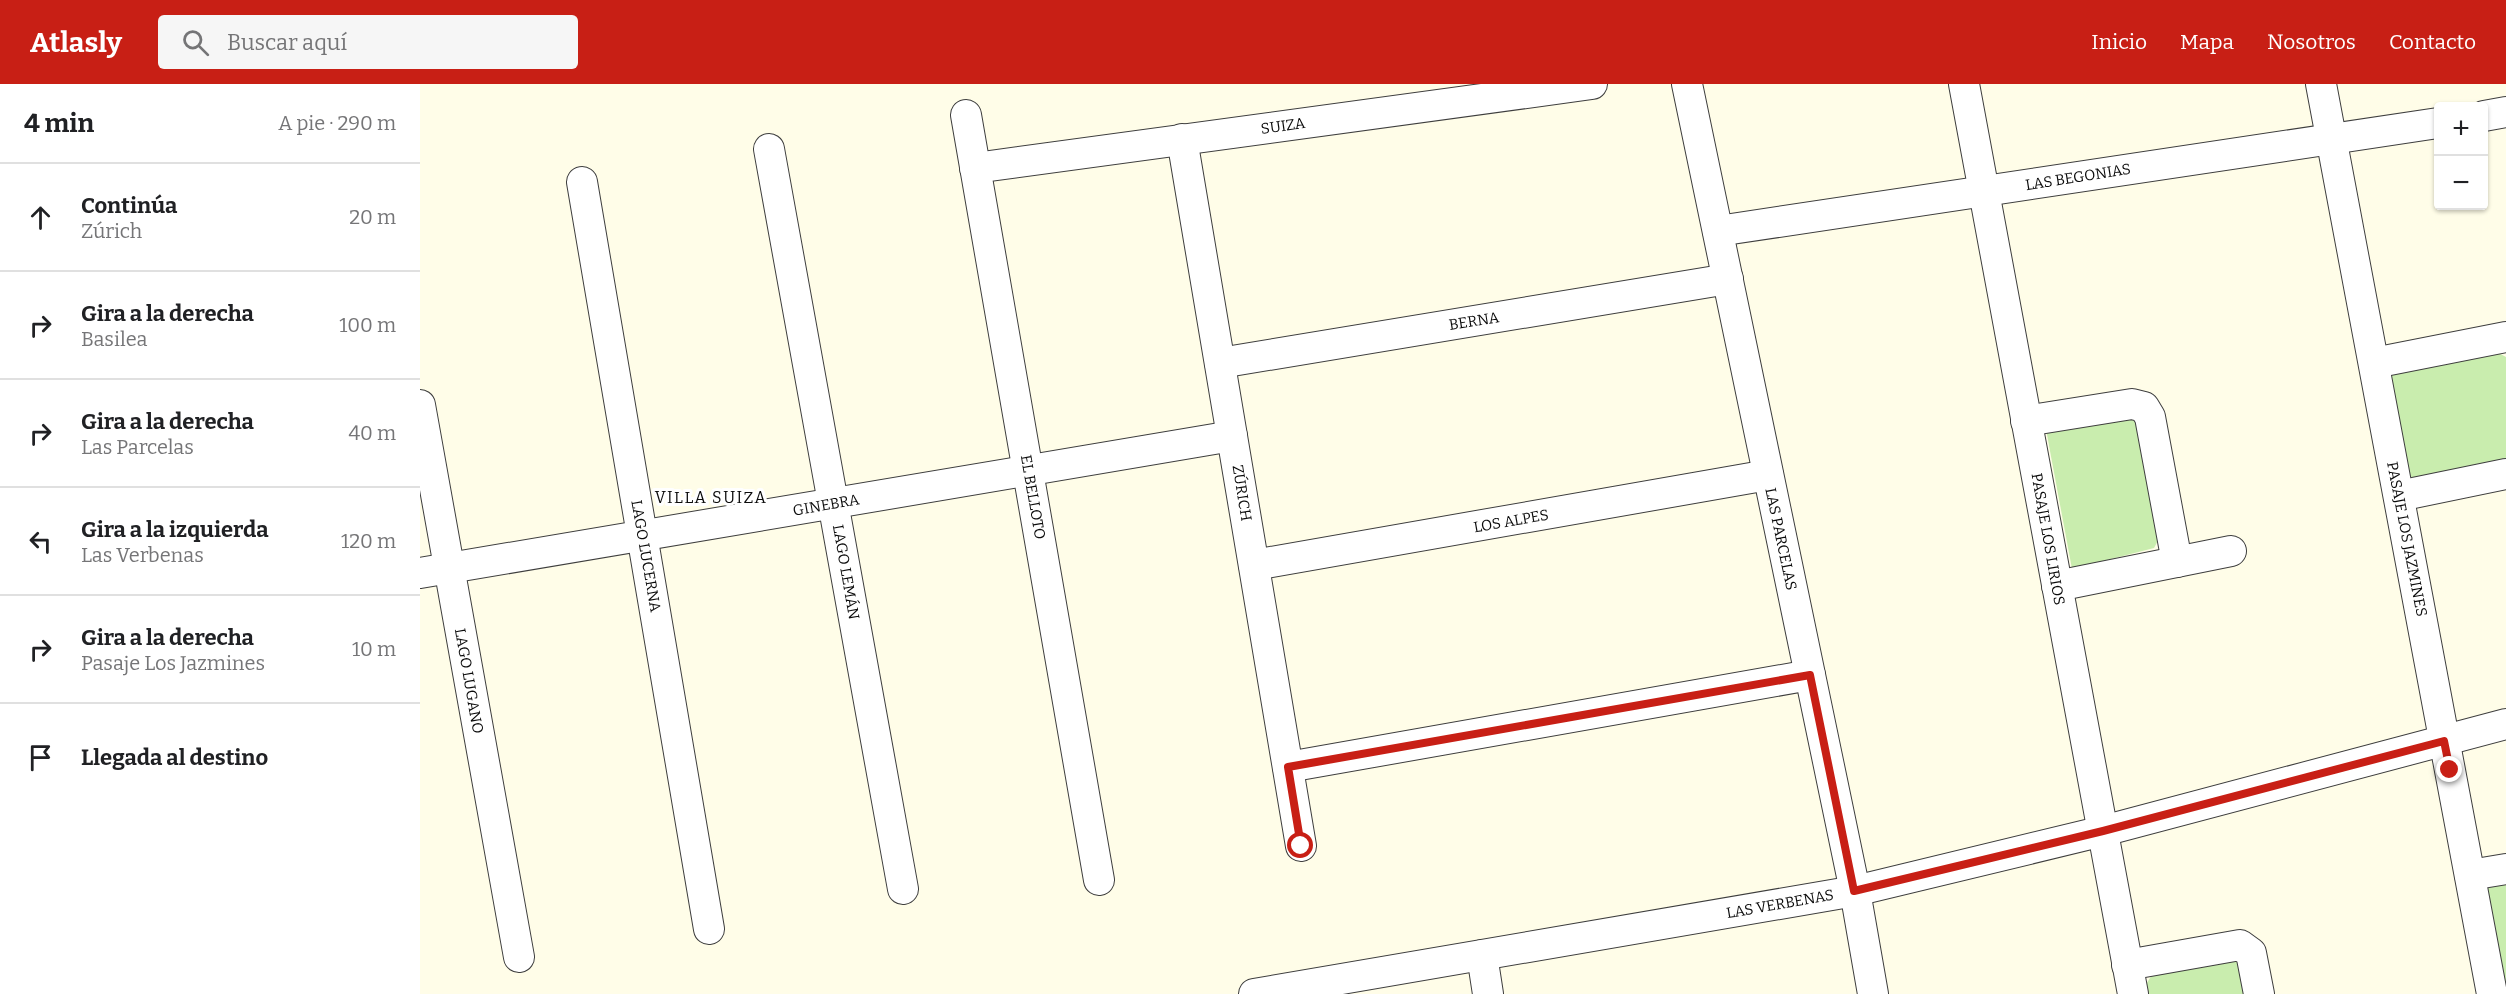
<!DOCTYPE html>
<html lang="es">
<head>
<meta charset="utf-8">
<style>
  body { margin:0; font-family:Bitter,serif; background:#f6f6f6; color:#202124 }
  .controls { position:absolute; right:18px; top:18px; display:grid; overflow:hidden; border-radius:6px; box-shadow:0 2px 4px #0004 }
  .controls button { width:54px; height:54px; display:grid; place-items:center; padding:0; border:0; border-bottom:2px solid #e0e0e0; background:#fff; color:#202124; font:30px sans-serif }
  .stop { position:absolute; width:18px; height:18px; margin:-14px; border:4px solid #c81f15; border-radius:50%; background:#fff }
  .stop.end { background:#c81f15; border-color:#fff; box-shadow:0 2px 6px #0008 }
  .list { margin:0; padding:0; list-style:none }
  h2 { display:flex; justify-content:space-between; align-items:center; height:78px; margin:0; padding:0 24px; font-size:26px }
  h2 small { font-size:20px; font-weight:400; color:#757577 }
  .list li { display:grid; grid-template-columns:39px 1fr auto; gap:18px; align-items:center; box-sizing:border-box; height:108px; padding:0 24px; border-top:2px solid #e0e0e0 }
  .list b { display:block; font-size:22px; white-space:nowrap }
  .list p { margin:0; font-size:20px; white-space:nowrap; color:#757577 }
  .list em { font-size:20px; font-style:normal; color:#757577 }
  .icon { flex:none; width:33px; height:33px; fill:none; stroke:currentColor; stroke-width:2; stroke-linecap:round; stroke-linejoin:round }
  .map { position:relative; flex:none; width:2086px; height:910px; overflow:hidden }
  header { display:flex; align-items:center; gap:36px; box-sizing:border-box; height:84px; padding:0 30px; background:#c81f15; color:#fff }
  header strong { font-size:28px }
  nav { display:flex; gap:33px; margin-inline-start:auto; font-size:21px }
  .search { width:420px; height:54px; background:#f6f6f6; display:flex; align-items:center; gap:15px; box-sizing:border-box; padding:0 21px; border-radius:6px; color:#757577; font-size:22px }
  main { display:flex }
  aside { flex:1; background:#fff }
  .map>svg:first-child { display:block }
  .green { fill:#c9edae }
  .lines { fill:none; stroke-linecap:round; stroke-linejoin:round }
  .minor-casing { stroke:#3e3e3e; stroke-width:32 }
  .minor { stroke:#fff; stroke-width:30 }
  .route { stroke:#c81f15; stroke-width:8 }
  .labels { text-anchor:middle; stroke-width:6; stroke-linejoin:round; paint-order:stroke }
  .street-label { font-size:15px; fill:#0b0b0b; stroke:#fff }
  .neighbourhood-label { font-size:16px; letter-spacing:1.5px; fill:#0b0b0b; stroke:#fff }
</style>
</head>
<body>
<header>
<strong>Atlasly</strong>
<div class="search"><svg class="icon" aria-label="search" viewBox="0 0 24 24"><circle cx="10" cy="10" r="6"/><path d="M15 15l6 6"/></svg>Buscar aquí</div>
<nav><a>Inicio</a><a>Mapa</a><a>Nosotros</a><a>Contacto</a></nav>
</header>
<main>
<aside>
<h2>4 min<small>A pie · 290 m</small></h2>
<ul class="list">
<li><svg class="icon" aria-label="ahead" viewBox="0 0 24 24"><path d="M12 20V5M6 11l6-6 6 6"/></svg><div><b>Continúa</b><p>Zúrich</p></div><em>20 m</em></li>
<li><svg class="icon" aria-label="right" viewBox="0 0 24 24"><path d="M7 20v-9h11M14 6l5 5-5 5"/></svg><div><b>Gira a la derecha</b><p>Basilea</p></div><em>100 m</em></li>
<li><svg class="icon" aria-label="right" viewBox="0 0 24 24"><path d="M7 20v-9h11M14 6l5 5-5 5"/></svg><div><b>Gira a la derecha</b><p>Las Parcelas</p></div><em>40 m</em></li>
<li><svg class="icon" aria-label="left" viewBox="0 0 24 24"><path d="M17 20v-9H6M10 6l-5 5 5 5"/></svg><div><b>Gira a la izquierda</b><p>Las Verbenas</p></div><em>120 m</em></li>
<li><svg class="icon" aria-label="right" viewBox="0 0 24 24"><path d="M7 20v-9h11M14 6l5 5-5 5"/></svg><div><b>Gira a la derecha</b><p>Pasaje Los Jazmines</p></div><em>10 m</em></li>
<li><svg class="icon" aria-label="arrive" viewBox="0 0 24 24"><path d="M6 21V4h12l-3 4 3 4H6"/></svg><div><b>Llegada al destino</b></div></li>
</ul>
</aside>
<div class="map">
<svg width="2086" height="910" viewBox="0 0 2086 910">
  <rect width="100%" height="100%" fill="#fffde8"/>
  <g class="green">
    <path d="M2069,264L2086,273V385L1990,403L1969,291Z"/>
    <path d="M1713,327L1725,335L1741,451L1734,464L1652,485L1625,340Z"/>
    <path d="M2086,795V910L2061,809L2070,798Z"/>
    <path d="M1813,871L1826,879L1832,910H1726L1725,902L1735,886Z"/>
  </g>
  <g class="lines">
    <g class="minor-casing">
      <g id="minor">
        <path d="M1267,0L1435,807L1453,910"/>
        <path d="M1544,0L1713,910"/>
        <path d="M1901,0L2072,910"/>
        <path d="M546,31L679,796"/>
        <path d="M2064,32L2086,28"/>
        <path d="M762,55L881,762"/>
        <path d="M349,65L483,805"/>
        <path d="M555,84L1172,0"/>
        <path d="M162,98L289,845"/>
        <path d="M1298,147L2018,39"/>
        <path d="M800,279L1308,195"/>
        <path d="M1954,279L2086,253"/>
        <path d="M0,321L99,873"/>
        <path d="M1606,337L1712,320L1724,323L1730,333L1757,478"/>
        <path d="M1979,412L2086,390"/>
        <path d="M834,481L1348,391"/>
        <path d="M0,489L812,352"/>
        <path d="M1637,502L1811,467"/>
        <path d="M868,683L1390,591"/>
        <path d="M2050,791L2086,785"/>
        <path d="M1062,871L1068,910"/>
        <path d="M1707,881L1820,861L1831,869L1839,910"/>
        <path d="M834,910L1435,807L1683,747L2086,640"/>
      </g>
    </g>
    <use href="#minor" class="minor"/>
  </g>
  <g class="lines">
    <path class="route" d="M881,762L868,683L1390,591L1434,807L1683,747L2024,657L2030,686"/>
  </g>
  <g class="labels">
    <g class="street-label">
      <text transform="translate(863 42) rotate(-8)" y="5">SUIZA</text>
      <text transform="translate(1658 93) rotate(-9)" y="5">LAS BEGONIAS</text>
      <text transform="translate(1054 237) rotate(-9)" y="5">BERNA</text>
      <text transform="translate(822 409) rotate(81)" y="5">ZÚRICH</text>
      <text transform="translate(613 413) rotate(80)" y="5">EL BELLOTO</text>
      <text transform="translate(406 421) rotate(-10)" y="5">GINEBRA</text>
      <text transform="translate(1091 437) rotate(-10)" y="5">LOS ALPES</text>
      <text transform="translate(1361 455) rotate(78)" y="5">LAS PARCELAS</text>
      <text transform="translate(1628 455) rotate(80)" y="5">PASAJE LOS LIRIOS</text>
      <text transform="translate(1987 455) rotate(79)" y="5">PASAJE LOS JAZMINES</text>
      <text transform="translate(226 472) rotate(80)" y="5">LAGO LUCERNA</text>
      <text transform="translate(426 488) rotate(80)" y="5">LAGO LEMÁN</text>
      <text transform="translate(49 597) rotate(80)" y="5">LAGO LUGANO</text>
      <text transform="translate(1360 820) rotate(-10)" y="5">LAS VERBENAS</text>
    </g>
    <g class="neighbourhood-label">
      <text x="291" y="419">VILLA SUIZA</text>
    </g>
  </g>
</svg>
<div class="controls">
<button>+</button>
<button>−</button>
</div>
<div class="stop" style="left:881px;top:762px"></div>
<div class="stop end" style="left:2030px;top:686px"></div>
</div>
</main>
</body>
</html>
